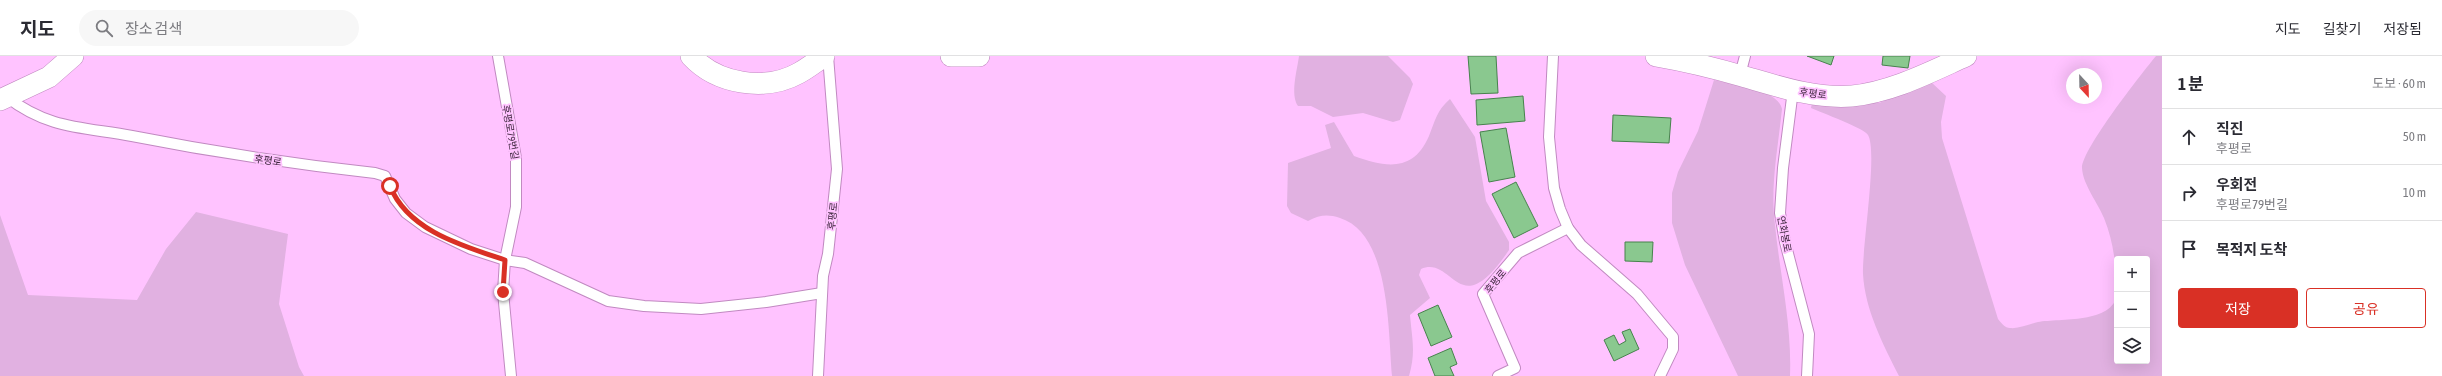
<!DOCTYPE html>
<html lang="ko">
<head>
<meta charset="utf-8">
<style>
  body { margin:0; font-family:"Asap Condensed","Noto Sans KR",sans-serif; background:#f7f7f7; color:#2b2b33 }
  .controls { position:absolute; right:12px; bottom:12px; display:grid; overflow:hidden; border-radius:4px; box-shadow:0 4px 16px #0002 }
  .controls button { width:36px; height:36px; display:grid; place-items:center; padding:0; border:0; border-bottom:1px solid #e1e1e2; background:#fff; color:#2b2b33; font:20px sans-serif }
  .compass { position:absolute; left:2066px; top:12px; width:36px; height:36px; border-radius:50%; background:#fff; box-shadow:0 4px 16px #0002; rotate:158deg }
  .stop { position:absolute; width:12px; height:12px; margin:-9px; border:3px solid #d93025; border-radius:50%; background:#fff }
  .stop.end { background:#d93025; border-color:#fff; box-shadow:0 1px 4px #0008 }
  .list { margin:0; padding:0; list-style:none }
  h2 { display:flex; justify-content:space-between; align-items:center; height:52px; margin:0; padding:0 16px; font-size:17px }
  h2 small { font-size:13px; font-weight:400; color:#7c7c81 }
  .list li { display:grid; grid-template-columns:26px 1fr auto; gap:12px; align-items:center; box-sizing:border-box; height:56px; padding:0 16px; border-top:1px solid #e1e1e2 }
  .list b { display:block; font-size:15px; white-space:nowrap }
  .list p { margin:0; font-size:13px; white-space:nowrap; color:#7c7c81 }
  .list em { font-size:13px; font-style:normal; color:#7c7c81 }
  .actions { display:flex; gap:8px; padding:12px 16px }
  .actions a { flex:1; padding:9px 0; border:1px solid #d93025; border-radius:4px; text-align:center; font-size:14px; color:#d93025 }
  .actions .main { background:#d93025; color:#fff }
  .icon { flex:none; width:22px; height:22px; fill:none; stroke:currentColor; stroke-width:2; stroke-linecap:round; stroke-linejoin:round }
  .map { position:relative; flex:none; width:2162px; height:320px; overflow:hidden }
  header { display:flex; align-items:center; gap:24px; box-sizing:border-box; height:56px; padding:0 20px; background:#fff; border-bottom:1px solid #e1e1e2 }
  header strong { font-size:19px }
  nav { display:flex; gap:22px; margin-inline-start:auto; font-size:14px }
  .search { width:280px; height:36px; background:#f7f7f7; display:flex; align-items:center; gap:10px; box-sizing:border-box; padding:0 14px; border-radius:22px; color:#7c7c81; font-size:15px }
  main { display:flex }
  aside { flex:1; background:#fff }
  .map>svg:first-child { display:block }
  .green { fill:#e1b1e1 }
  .building { fill:#8ac88f; stroke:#47824d }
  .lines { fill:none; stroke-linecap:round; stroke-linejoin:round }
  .service-casing { stroke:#c189c1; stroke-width:12 }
  .minor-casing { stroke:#c189c1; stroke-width:22 }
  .service { stroke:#fff; stroke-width:10 }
  .minor { stroke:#fff; stroke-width:21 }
  .route { stroke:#d93025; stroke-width:5 }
  .labels { text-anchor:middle; stroke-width:3.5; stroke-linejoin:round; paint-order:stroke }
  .street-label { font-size:10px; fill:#3d263d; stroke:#ffc3ff }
</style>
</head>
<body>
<header>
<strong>지도</strong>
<div class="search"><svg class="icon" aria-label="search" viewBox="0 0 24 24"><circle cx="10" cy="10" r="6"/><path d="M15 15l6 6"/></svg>장소 검색</div>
<nav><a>지도</a><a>길찾기</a><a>저장됨</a></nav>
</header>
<main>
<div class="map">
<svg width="2162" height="320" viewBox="0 0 2162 320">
  <rect width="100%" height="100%" fill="#ffc3ff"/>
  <g class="green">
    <path d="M1299,0H1388L1410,22L1413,28L1400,64L1393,66L1363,57L1333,61L1311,50H1298C1290,38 1297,15 1299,0Z"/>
    <path d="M2156,0H2162V320H1899C1883,288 1865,254 1863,218C1862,191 1878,96 1868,79C1864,72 1822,57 1811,52L1812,46L1879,47L1931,26L1946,40L1941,66L1942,82L1998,263C2001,267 2005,272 2010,272C2019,273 2029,268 2038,266C2060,262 2113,268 2117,238V305H2147V203H2117V227C2115,204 2113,184 2104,162C2098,147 2083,129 2082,112C2082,93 2142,17 2156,0Z"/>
    <path d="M1714,24C1733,29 1778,33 1782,53C1778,92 1770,130 1775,169C1780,219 1792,269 1790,320H1738L1685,209L1672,167V137L1678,116L1698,75Z"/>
    <path d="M1450,43L1475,81L1486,145L1509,186V194C1458,270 1454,199 1421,213L1419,219L1430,242L1410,259C1412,283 1416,296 1409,320H1392C1388,277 1391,178 1340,162C1327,158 1320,159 1308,165L1291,157L1287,150L1288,107L1331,92L1325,69L1334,66L1354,100C1385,111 1413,117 1429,80C1435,65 1437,54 1450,43Z"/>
    <path d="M196,156L288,178L279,248L299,311L304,320H0V159L28,239L137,244L166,193Z"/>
  </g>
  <g class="building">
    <path d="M1468,0H1496L1498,37L1471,38Z"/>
    <path d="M1807,0H1834L1831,9Z"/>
    <path d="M1883,0H1910L1908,12L1882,9Z"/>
    <path d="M1523,40L1525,65L1477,69L1476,44Z"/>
    <path d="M1613,59L1671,62L1669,87L1612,85Z"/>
    <path d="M1506,72L1515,121L1489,126L1480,76Z"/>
    <path d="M1516,126L1538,170L1514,182L1492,138Z"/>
    <path d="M1625,186H1653L1652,206L1625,205Z"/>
    <path d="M1438,249L1452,281L1431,290L1418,258Z"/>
    <path d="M1630,273L1639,293L1614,305L1604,284L1614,279L1619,289L1626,285L1622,276Z"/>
    <path d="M1451,292L1457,308L1450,311L1454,320H1435L1428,302Z"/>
  </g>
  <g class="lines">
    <g class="service-casing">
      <g id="service">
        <path d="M498,0L516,102V151L505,204L503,236L511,320"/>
        <path d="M1553,0L1549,81L1554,132L1560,153L1568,172L1581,189L1637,238L1673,281V293L1660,320"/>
        <path d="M1740,19L1745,0"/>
        <path d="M1793,34L1783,112L1780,157L1785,186L1809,278L1807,320"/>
        <path d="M7,41C48,73 83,71 132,80C213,96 293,108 375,117L385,120L395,143L406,157L425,171L471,193L505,204L525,207L608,245L644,250L701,253L766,246L822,237"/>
        <path d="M818,320L823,220L828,198L837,113L828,0"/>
        <path d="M1498,320L1515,312L1483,238L1518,197L1568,172"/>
      </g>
    </g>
    <g class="minor-casing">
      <g id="minor">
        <path d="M691,0C717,28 765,36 799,17C808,12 816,6 824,0"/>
        <path d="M951,0H979"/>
        <path d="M1656,0C1685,5 1714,12 1742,20C1777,30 1815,43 1852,40C1892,36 1930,16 1966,0"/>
        <path d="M0,44L49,21L73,0"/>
      </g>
    </g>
    <use href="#service" class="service"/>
    <use href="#minor" class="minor"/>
  </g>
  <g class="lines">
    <path class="route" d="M390,130C408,175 463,190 505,204L503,236"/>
  </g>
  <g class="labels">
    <g class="street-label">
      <text transform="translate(1813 37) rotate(7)" y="4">후평로</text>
      <text transform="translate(511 76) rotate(80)" y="4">후평로79번길</text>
      <text transform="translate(268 104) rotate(8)" y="4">후평로</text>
      <text transform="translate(832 160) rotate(-84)" y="4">후평로</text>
      <text transform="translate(1785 178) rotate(79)" y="4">연화봉로</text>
      <text transform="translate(1495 225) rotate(-51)" y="4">후평로</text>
    </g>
  </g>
</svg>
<div class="controls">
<button>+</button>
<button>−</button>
<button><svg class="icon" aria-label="layers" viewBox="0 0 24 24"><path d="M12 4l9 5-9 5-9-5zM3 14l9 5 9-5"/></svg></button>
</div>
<svg class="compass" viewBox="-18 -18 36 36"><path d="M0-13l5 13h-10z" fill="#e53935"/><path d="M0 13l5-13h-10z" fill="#7c7c81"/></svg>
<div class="stop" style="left:390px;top:130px"></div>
<div class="stop end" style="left:503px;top:236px"></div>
</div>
<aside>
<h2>1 분<small>도보 · 60 m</small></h2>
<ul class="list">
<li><svg class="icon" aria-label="ahead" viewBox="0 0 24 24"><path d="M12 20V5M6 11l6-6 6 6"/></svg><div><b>직진</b><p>후평로</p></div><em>50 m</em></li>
<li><svg class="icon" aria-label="right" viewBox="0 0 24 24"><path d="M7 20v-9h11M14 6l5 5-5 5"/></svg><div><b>우회전</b><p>후평로79번길</p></div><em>10 m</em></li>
<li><svg class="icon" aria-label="arrive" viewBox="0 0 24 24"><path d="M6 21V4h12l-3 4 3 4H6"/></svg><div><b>목적지 도착</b></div></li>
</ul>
<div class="actions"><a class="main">저장</a><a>공유</a></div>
</aside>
</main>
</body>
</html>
